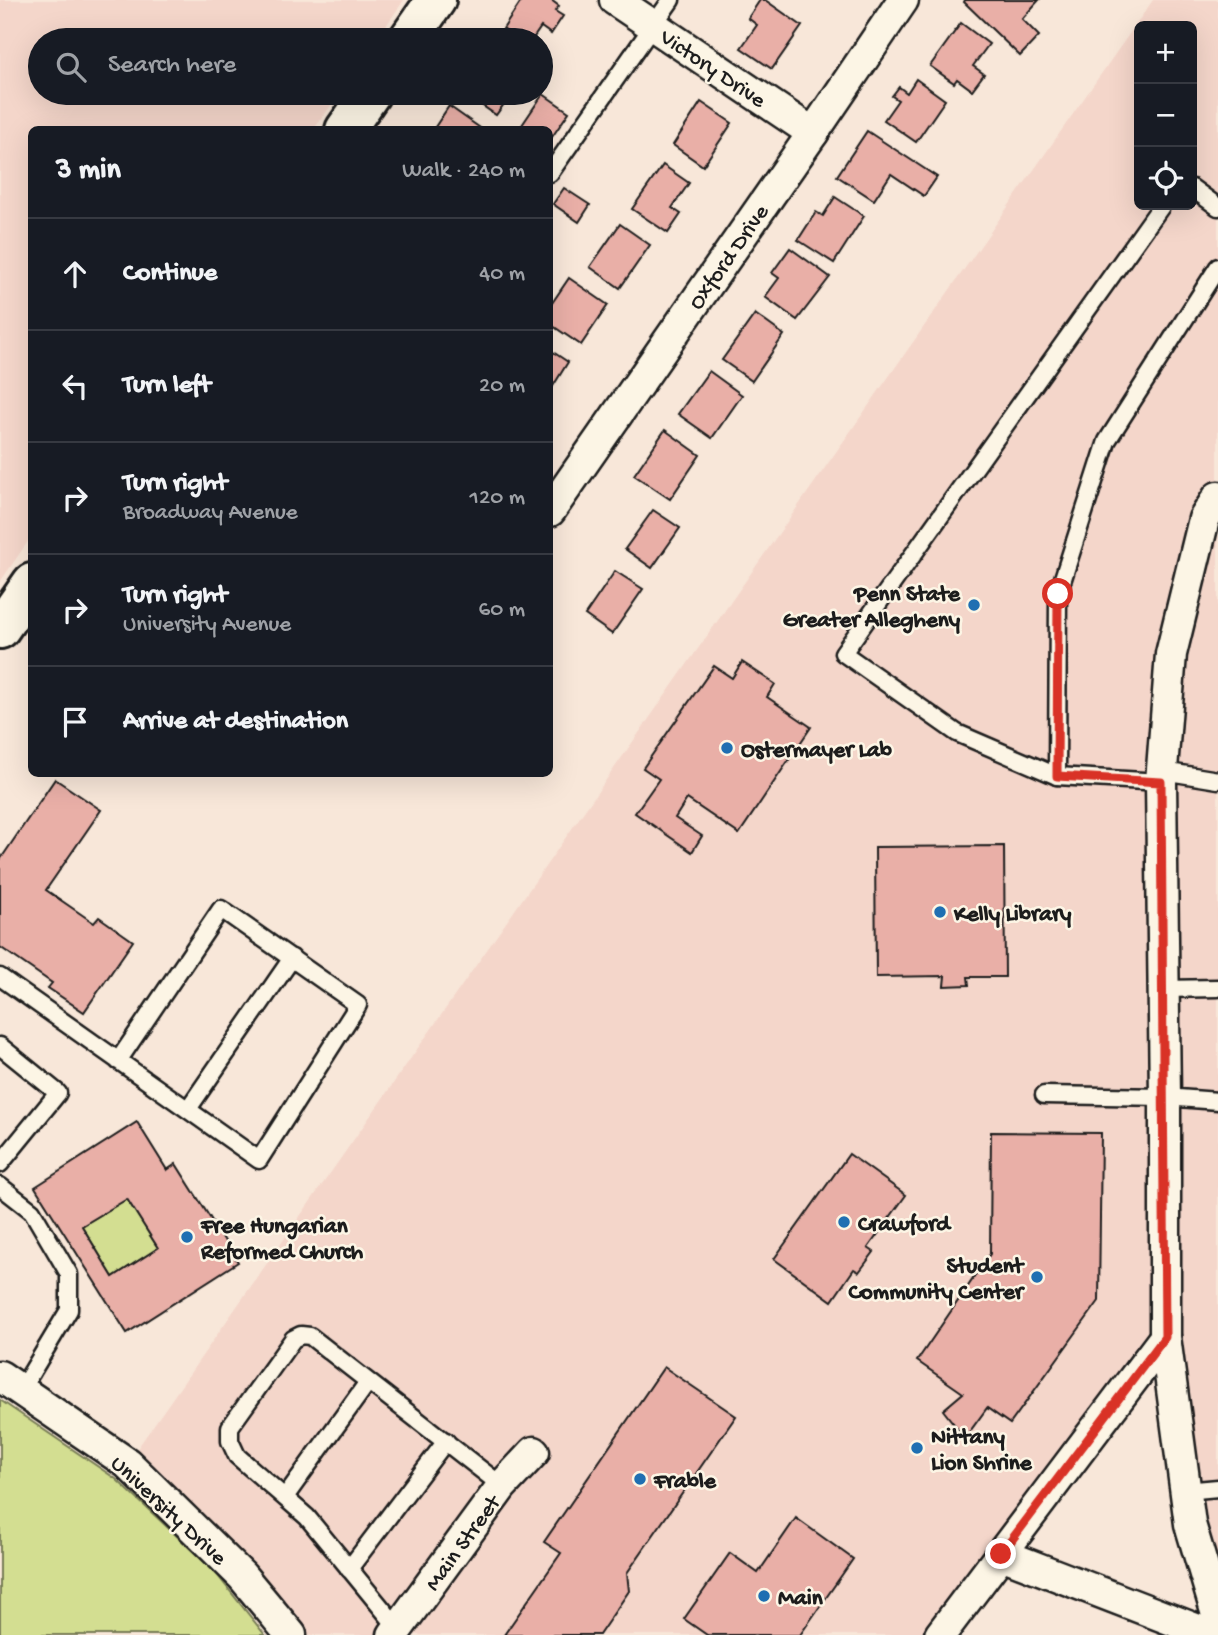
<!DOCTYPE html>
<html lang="en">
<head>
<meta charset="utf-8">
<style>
  body { margin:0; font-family:"Gochi Hand",sans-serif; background:#20242c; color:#f1f3f6 }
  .controls { position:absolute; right:21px; top:21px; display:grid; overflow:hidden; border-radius:10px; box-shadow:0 7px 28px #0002 }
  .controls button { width:63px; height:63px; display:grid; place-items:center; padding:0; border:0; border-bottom:2px solid #363941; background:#171b24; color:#f1f3f6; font:35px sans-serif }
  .stop { position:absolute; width:21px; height:21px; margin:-16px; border:5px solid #d93025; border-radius:50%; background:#fff }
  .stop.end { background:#d93025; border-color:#fff; box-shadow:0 2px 7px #0008 }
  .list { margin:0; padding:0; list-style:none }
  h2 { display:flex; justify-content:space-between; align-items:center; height:91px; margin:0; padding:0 28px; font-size:30px }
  h2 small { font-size:23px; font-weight:400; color:#9ea1a6 }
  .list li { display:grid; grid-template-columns:46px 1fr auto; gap:21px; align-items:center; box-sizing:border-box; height:112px; padding:0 28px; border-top:2px solid #363941 }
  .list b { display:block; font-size:26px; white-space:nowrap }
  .list p { margin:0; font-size:23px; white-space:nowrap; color:#9ea1a6 }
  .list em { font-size:23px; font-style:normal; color:#9ea1a6 }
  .icon { flex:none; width:38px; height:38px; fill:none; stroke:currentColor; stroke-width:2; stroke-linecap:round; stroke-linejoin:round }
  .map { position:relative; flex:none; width:1218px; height:1635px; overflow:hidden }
  .search { position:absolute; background:#171b24; box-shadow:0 7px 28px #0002; left:28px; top:28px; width:525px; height:77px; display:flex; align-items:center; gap:18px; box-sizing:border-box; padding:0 24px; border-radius:38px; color:#9ea1a6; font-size:26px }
  .panel { position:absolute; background:#171b24; box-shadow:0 7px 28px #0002; left:28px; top:126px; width:525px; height:651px; border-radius:10px }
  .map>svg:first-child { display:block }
  .built { fill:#f4d6ca; fill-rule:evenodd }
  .green { fill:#d3de91; stroke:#787d56; stroke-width:2 }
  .building { fill:#e9afa7; stroke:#1c1c1c; stroke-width:2; fill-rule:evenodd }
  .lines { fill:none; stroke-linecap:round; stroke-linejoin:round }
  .service-casing { stroke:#1c1c1c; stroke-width:21 }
  .minor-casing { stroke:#1c1c1c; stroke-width:35 }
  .secondary-casing { stroke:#1c1c1c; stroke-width:44 }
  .service { stroke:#fcf5e5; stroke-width:16 }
  .minor { stroke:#fcf5e5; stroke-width:30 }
  .secondary { stroke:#fcf5e5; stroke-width:38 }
  .route { stroke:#d93025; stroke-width:9 }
  .poi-dot { fill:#1f6fb2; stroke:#fcf5e5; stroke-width:2.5 }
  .labels { text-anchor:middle; stroke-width:5; stroke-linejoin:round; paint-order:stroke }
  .street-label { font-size:23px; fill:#1c1c1c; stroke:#fcf5e5 }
  .poi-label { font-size:23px; font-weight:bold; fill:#1c1c1c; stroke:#fcf5e5; text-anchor:start }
</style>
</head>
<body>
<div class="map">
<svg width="1218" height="1635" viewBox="0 0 1218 1635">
  <rect width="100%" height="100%" fill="#f8e7d9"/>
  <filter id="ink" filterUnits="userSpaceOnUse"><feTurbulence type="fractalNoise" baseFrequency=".0143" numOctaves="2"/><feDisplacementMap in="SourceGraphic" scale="14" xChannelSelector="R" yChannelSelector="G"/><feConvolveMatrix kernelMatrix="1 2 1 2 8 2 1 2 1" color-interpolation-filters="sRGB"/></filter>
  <g filter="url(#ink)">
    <g class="built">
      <path d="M0,0H404L376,40H40V93H340L314,129L32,130L31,537L0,582Z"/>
      <path d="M1153,0H1218V1618L1165,1338L940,1635H291L127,1463ZM1139,26H1192V205H1139Z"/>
    </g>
    <g class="green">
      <path d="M127,1199L158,1248L113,1277L82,1226Z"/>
      <path d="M0,1400L116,1479L214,1571L265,1635H0Z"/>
    </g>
    <g class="building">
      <path d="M522,0H551L559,6L555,11L563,16L551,34L541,27L532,40H520L503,29Z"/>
      <path d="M760,0H765L802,26L772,69L741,48L757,25L748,18Z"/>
      <path d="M965,0H1039L1022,19L1039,36L1020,56L964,2Z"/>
      <path d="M961,23L989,44L973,66L984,74L972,90L957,79L954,83L930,66Z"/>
      <path d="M916,79L945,100L916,142L884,120L898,100L892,96L899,87L907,93Z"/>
      <path d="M464,93H512L496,115Z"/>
      <path d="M543,94L569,112L550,140V130H528L522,125Z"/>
      <path d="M701,102L732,123L703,166L673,145Z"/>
      <path d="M449,106L483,130H433Z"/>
      <path d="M867,131L937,177L924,196L891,174L874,200L837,176Z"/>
      <path d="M663,165L689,183L672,208L681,214L668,233L632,209Z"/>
      <path d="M564,188L590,205L579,222L553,204Z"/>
      <path d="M835,197L864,216L834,263L798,240L816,212L823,216Z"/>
      <path d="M620,224L650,245L620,288L590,267Z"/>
      <path d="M790,248L830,277L797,320L765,297L779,278L772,273Z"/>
      <path d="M569,278L608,305L581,345L550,324V306Z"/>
      <path d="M755,314L784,335L752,381L722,360Z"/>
      <path d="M550,350L568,362L550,391Z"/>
      <path d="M709,371L742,395L712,438L678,414Z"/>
      <path d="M665,430L700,455L670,499L634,475Z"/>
      <path d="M653,510L680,528L652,568L625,549Z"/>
      <path d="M615,571L643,589L612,634L585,615Z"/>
      <path d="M742,662L775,684L767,697L811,727L739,834L687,799L675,818L702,836L692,852L635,813L659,779L643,768L714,666L732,678Z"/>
      <path d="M55,779L101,810L46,890L94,923L99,917L133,941L84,1012L48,988L52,983L0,947V860Z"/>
      <path d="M1004,846L1005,977H968L969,985L944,986L945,976L876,977L875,847Z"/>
      <path d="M137,1122L167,1170L176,1164L238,1262L127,1333L35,1187ZM127,1199L158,1248L113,1277L82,1226Z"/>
      <path d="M991,1132L1101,1133L1099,1301L1010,1424L987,1408L965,1438L943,1410L963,1393L917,1361L990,1254Z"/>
      <path d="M849,1154L906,1195L868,1248L874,1252L859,1272L854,1269L832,1301L774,1259Z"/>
      <path d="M664,1367L736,1416L627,1573L629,1591L599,1635H504L561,1553L544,1542Z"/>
      <path d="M796,1518L853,1559L800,1635H707L684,1619L730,1553L758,1573Z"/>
    </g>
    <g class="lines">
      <g class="service-casing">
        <g id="service">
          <path d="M550,173L671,0"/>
          <path d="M1192,188L1218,207"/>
          <path d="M1163,771L1218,780"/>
          <path d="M1057,776L1058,594L1107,441L1218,267"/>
          <path d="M1161,782L1057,776L957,733L843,653L1162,205"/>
          <path d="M0,977L259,1160L358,1005L221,909L118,1061"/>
          <path d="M1164,989L1218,988"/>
          <path d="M0,1046L58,1093L0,1164"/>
          <path d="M1044,1095L1165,1097L1218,1101"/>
          <path d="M188,1109L292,958"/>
          <path d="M0,1186L32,1211L69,1274V1310L21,1390"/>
          <path d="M1185,1491L1218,1488"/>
          <path d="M285,1497L368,1382"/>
          <path d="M349,1569L446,1441"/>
          <path d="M398,1628L307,1517L237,1456L230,1441V1427L293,1339L301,1335L310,1336L502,1486"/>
        </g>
      </g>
      <g class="minor-casing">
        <g id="minor">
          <path d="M615,0L813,133"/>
          <path d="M1218,497L1204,519L1171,654L1161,782L1165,1097V1337L1190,1524L1218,1618"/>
          <path d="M550,511L813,133L903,0"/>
          <path d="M0,1376L127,1463L242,1576L291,1635"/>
          <path d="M1001,1554L1211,1635"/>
          <path d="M393,1635L502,1486L534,1452"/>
          <path d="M940,1635L1165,1337"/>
        </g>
      </g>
      <g class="secondary-casing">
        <g id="secondary">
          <path d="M408,40L436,0"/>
          <path d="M345,130L371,93"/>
          <path d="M0,629L32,583"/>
        </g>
      </g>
      <use href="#service" class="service"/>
      <use href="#minor" class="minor"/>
      <use href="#secondary" class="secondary"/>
    </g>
  </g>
  <g class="lines" filter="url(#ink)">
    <path class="route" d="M1001,1554L1165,1337L1161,782L1057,776L1058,594"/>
  </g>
  <g class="poi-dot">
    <circle cx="974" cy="605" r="7"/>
    <circle cx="727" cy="748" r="7"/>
    <circle cx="940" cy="912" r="7"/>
    <circle cx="844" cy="1222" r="7"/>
    <circle cx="187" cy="1237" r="7"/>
    <circle cx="1037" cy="1277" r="7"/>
    <circle cx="917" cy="1448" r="7"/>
    <circle cx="640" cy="1479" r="7"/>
    <circle cx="764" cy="1596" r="7"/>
  </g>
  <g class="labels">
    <g class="street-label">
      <text transform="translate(714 67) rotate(34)" y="8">Victory Drive</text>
      <text transform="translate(727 256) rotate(-55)" y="8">Oxford Drive</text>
      <text transform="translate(170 1509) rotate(43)" y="8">University Drive</text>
      <text transform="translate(461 1542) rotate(-54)" y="8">Main Street</text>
    </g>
    <g class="poi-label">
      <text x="960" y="600" text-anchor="end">Penn State<tspan x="960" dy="26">Greater Allegheny</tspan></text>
      <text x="741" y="756">Ostermayer Lab</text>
      <text x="954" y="920">Kelly Library</text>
      <text x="858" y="1230">Crawford</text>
      <text x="201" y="1232">Free Hungarian<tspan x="201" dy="26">Reformed Church</tspan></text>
      <text x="1023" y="1272" text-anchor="end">Student<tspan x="1023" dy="26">Community Center</tspan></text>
      <text x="931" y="1443">Nittany<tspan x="931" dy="26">Lion Shrine</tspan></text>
      <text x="654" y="1487">Frable</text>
      <text x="778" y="1604">Main</text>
    </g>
  </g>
</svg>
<div class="controls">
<button>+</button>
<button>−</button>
<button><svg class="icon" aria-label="locate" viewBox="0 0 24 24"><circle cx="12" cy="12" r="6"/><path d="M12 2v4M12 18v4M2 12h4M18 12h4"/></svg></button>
</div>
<div class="stop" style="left:1058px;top:594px"></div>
<div class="stop end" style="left:1001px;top:1554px"></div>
<div class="search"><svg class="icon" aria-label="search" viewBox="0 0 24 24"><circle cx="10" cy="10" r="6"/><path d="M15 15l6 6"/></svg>Search here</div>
<section class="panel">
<h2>3 min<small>Walk · 240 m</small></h2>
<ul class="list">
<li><svg class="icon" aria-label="ahead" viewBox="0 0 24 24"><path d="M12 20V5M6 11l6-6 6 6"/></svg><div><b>Continue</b></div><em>40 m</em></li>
<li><svg class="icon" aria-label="left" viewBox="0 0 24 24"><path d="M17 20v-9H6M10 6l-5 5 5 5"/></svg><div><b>Turn left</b></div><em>20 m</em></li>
<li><svg class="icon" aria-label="right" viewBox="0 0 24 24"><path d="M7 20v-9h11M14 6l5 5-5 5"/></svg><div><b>Turn right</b><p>Broadway Avenue</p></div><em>120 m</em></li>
<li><svg class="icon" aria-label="right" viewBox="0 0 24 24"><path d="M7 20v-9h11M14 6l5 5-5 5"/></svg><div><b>Turn right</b><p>University Avenue</p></div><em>60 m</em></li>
<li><svg class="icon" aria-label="arrive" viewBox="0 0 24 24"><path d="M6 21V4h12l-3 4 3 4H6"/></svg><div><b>Arrive at destination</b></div></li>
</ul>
</section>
</div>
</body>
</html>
